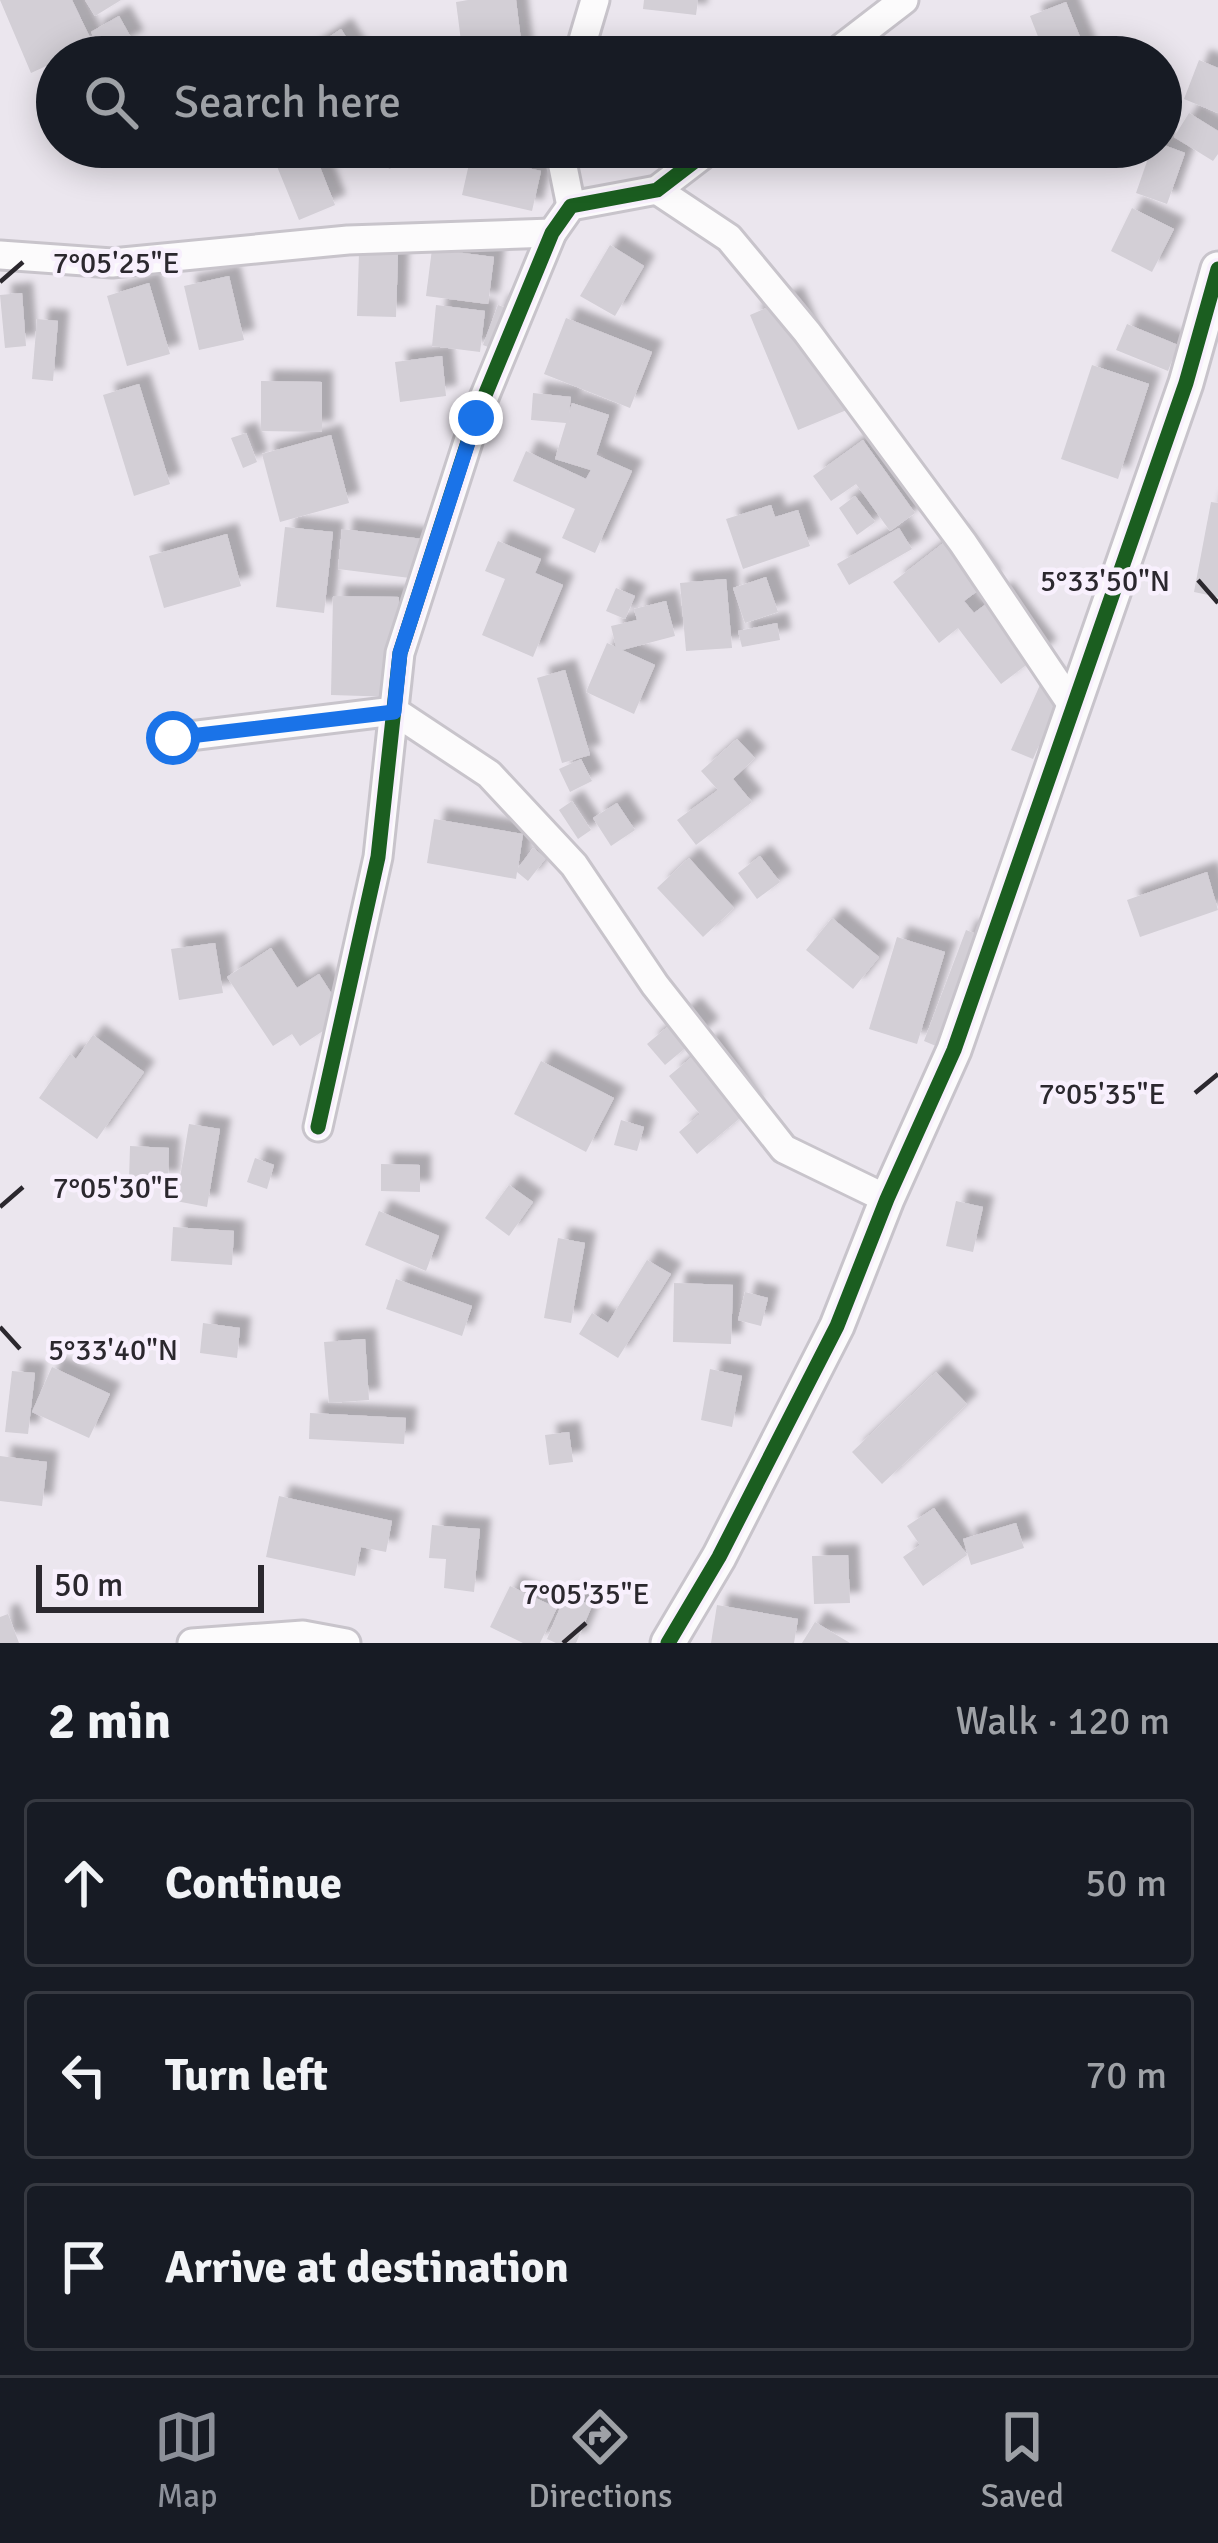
<!DOCTYPE html>
<html lang="en">
<head>
<meta charset="utf-8">
<style>
  body { margin:0; font-family:Signika,sans-serif; background:#20242c; color:#f1f3f6 }
  .scale { position:absolute; left:36px; bottom:30px; width:228px; box-sizing:border-box; padding-left:12px; border:6px solid #2b282e; border-top:0; font-size:33px; line-height:42px; white-space:nowrap; color:#2b282e; -webkit-text-stroke:9px #f8f0fd; paint-order:stroke }
  .stop { position:absolute; width:36px; height:36px; margin:-27px; border:9px solid #1a73e8; border-radius:50%; background:#fff }
  .stop.end { background:#1a73e8; border-color:#fff; box-shadow:0 3px 12px #0008 }
  .list { margin:0; padding:0; list-style:none }
  h2 { display:flex; justify-content:space-between; align-items:center; height:156px; margin:0; padding:0 48px; font-size:51px }
  h2 small { font-size:39px; font-weight:400; color:#9ea1a6 }
  .list li { display:grid; grid-template-columns:78px 1fr auto; gap:36px; align-items:center; box-sizing:border-box; height:168px; margin:0 24px 24px; padding:0 24px; border:3px solid #363941; border-radius:12px }
  .list b { display:block; font-size:45px; white-space:nowrap }
  .list em { font-size:39px; font-style:normal; color:#9ea1a6 }
  .icon { flex:none; width:66px; height:66px; fill:none; stroke:currentColor; stroke-width:2; stroke-linecap:round; stroke-linejoin:round }
  .map { position:relative; flex:none; width:1218px; height:1643px; overflow:hidden }
  .search { position:absolute; background:#171b24; box-shadow:0 6px 30px #0003; left:36px; right:36px; top:36px; height:132px; display:flex; align-items:center; gap:30px; box-sizing:border-box; padding:0 42px; border-radius:66px; color:#9ea1a6; font-size:45px }
  .sheet { height:732px; background:#171b24 }
  nav { display:flex; justify-content:space-around; align-items:center; box-sizing:border-box; height:168px; border-top:3px solid #363941; background:#171b24; font-size:33px; color:#9ea1a6 }
  nav a { display:grid; justify-items:center; gap:6px }
  nav .on { color:#8c9099 }
  .map>svg:first-child { display:block }
  .building { fill:#d3cfd6; filter:url(#shadow) }
  .lines { fill:none; stroke-linecap:round; stroke-linejoin:round }
  .minor-casing { stroke:#c8c4cb; stroke-width:33 }
  .tertiary-casing { stroke:#c8c4cb; stroke-width:39 }
  .minor { stroke:#fcfbfc; stroke-width:27 }
  .tertiary { stroke:#fcfbfc; stroke-width:33 }
  .cycleway-casing { stroke:#f8f0fd; stroke-width:22 }
  .cycleway { stroke:#1b5e20; stroke-width:15 }
  .route { stroke:#1a73e8; stroke-width:15 }
  .ticks { fill:none; stroke:#2b282e; stroke-width:4.5 }
  .ticks-label { font-size:30px; text-anchor:middle; fill:#2b282e; stroke:#f8f0fd; stroke-width:9; stroke-linejoin:round; paint-order:stroke }
</style>
</head>
<body>
<div class="map">
<svg width="1218" height="1643" viewBox="0 0 1218 1643">
  <defs>
    <filter id="shadow"><feDropShadow dx="11" dy="-11" stdDeviation="3" flood-color="#0004"/></filter>
  </defs>
  <rect width="100%" height="100%" fill="#ebe6ee"/>
  <g class="building">
    <path d="M0,0H72L93,44L57,57V61L31,73Z"/>
    <path d="M85,0H121L95,16Z"/>
    <path d="M469,0H516L523,57H463L456,2Z"/>
    <path d="M644,0H698L696,15L643,9Z"/>
    <path d="M1066,2L1088,57H1046L1030,16Z"/>
    <path d="M119,16L133,41L104,56L91,32Z"/>
    <path d="M341,29L359,57H299Z"/>
    <path d="M1199,60L1218,68V113L1184,99Z"/>
    <path d="M1189,113L1218,131V154L1213,161L1174,137Z"/>
    <path d="M1161,144L1185,153L1167,204L1136,193L1152,147Z"/>
    <path d="M269,147H355L318,162L335,205L299,220Z"/>
    <path d="M381,147H443L389,169Z"/>
    <path d="M471,155L541,171L532,211L462,195Z"/>
    <path d="M1132,208L1174,229L1152,272L1111,251Z"/>
    <path d="M610,245L644,266L615,316L580,296Z"/>
    <path d="M432,249L494,257L488,304L426,296Z"/>
    <path d="M359,252L398,253L396,317L357,316Z"/>
    <path d="M229,276L244,340L199,350L184,286Z"/>
    <path d="M149,283L170,354L127,366L107,296Z"/>
    <path d="M22,293L26,346L5,348L0,295Z"/>
    <path d="M792,297L829,385L838,382L849,409L798,430L750,315Z"/>
    <path d="M436,305L485,311L480,352L432,346Z"/>
    <path d="M498,305L522,314L506,354L483,345Z"/>
    <path d="M566,318L652,352L630,408L544,374Z"/>
    <path d="M37,319L58,321L53,381L32,379Z"/>
    <path d="M1127,324L1178,345L1168,371L1116,350Z"/>
    <path d="M442,356L446,396L400,402L395,362Z"/>
    <path d="M1092,365L1149,384L1118,479L1061,459Z"/>
    <path d="M261,381L322,382V432L261,431Z"/>
    <path d="M139,384L170,484L134,496L103,395Z"/>
    <path d="M533,393L571,397L569,413L572,403L609,415L596,455L632,471L595,553L562,538L575,509L513,481L526,451L586,479L591,470L555,459L566,423L531,420Z"/>
    <path d="M246,433L257,462L243,468L231,438Z"/>
    <path d="M331,435L349,503L280,522L262,454Z"/>
    <path d="M863,440L915,513L890,531L856,484L831,501L813,476Z"/>
    <path d="M855,496L875,522L857,535L839,508Z"/>
    <path d="M1211,502L1218,503V597L1194,592Z"/>
    <path d="M771,505L775,517L798,510L810,546L743,569L726,519Z"/>
    <path d="M285,527L333,532L324,613L276,607Z"/>
    <path d="M899,528L912,549L849,585L837,564Z"/>
    <path d="M342,529L423,539L418,579L338,569Z"/>
    <path d="M227,534L241,586L164,608L149,556Z"/>
    <path d="M955,534L991,581L964,601L974,613L1002,592L1046,650L1001,684L958,628L939,643L893,582Z"/>
    <path d="M498,541L541,559L535,573L563,585L533,657L482,635L505,579L485,571Z"/>
    <path d="M766,577L778,612L745,623L733,588Z"/>
    <path d="M726,579L732,648L686,651L680,583Z"/>
    <path d="M616,588L635,596L625,619L606,611Z"/>
    <path d="M333,596L399,597L397,697L331,695Z"/>
    <path d="M666,601L675,636L622,650L655,665L634,714L586,692L607,643L616,647L611,626L637,620L634,609Z"/>
    <path d="M777,623L780,640L742,647L738,631Z"/>
    <path d="M565,670L590,755L562,763L537,678Z"/>
    <path d="M1044,676L1065,686L1033,759L1011,750Z"/>
    <path d="M737,739L755,758L733,779L752,802L696,845L677,820L718,790L701,771Z"/>
    <path d="M581,759L592,781L570,792L559,769Z"/>
    <path d="M572,801L591,830L578,839L559,810Z"/>
    <path d="M617,803L635,830L611,846L593,818Z"/>
    <path d="M434,819L523,834L518,868L533,848L546,858L528,881L517,872L516,879L427,863Z"/>
    <path d="M760,856L780,882L757,899L738,873Z"/>
    <path d="M689,858L734,908L703,937L657,888Z"/>
    <path d="M1207,872L1218,910L1140,937L1127,900Z"/>
    <path d="M832,918L879,957L853,989L806,950Z"/>
    <path d="M966,930L979,935L936,1046L924,1041Z"/>
    <path d="M897,937L945,952L917,1044L869,1029Z"/>
    <path d="M215,943L223,993L179,1000L171,949Z"/>
    <path d="M271,948L297,988L319,974L346,1016L300,1046L292,1034L273,1046L227,977Z"/>
    <path d="M690,1008L708,1029L665,1065L647,1044Z"/>
    <path d="M93,1035L144,1072L97,1139L39,1098L70,1054L76,1059Z"/>
    <path d="M710,1042L752,1108L697,1154L679,1132L700,1114L669,1076Z"/>
    <path d="M541,1061L614,1098L586,1152L514,1114Z"/>
    <path d="M621,1120L644,1127L637,1151L614,1145Z"/>
    <path d="M189,1124L220,1129L207,1207L176,1201Z"/>
    <path d="M130,1146L169,1148L168,1182L129,1181Z"/>
    <path d="M255,1158L274,1165L267,1189L247,1182Z"/>
    <path d="M381,1164L420,1165V1192L381,1191Z"/>
    <path d="M509,1185L533,1202L509,1236L485,1218Z"/>
    <path d="M956,1201L983,1207L973,1252L946,1246Z"/>
    <path d="M379,1211L439,1236L426,1271L365,1245Z"/>
    <path d="M173,1227L234,1231L232,1265L171,1261Z"/>
    <path d="M558,1238L585,1243L571,1323L544,1318Z"/>
    <path d="M647,1260L671,1274L618,1358L579,1334L592,1313L608,1323Z"/>
    <path d="M396,1279L472,1306L462,1336L386,1309Z"/>
    <path d="M674,1283L733,1285L731,1344L673,1342Z"/>
    <path d="M745,1292L768,1298L761,1326L738,1320Z"/>
    <path d="M203,1323L240,1328L237,1358L200,1353Z"/>
    <path d="M365,1339L369,1400L329,1403L324,1342Z"/>
    <path d="M52,1367L110,1394L89,1438L32,1412Z"/>
    <path d="M710,1369L742,1376L732,1427L701,1420Z"/>
    <path d="M12,1371L35,1373L28,1434L5,1432Z"/>
    <path d="M936,1372L967,1404L882,1484L852,1452Z"/>
    <path d="M310,1413L406,1418L404,1444L309,1439Z"/>
    <path d="M569,1432L573,1462L549,1465L545,1435Z"/>
    <path d="M0,1456L47,1462L42,1506L0,1501Z"/>
    <path d="M279,1496L392,1521L386,1552L361,1547L355,1576L266,1557Z"/>
    <path d="M934,1508L967,1555L923,1586L903,1557L920,1545L907,1526Z"/>
    <path d="M1016,1523L1024,1548L971,1565L963,1539Z"/>
    <path d="M432,1525L480,1529L474,1592L444,1588L446,1559L429,1558Z"/>
    <path d="M848,1555L850,1603L814,1604L812,1556Z"/>
    <path d="M510,1586L557,1608L540,1643H523L490,1627Z"/>
    <path d="M566,1594L592,1606L576,1643H556L547,1639Z"/>
    <path d="M717,1605L798,1619L794,1643H711Z"/>
    <path d="M8,1614L19,1643H0V1617Z"/>
    <path d="M815,1622L850,1643H802Z"/>
  </g>
  <g class="lines">
    <g class="minor-casing">
      <g id="minor">
        <path d="M578,57L595,0"/>
        <path d="M830,57L904,0"/>
        <path d="M559,147L571,206"/>
        <path d="M657,190L729,238L807,332L963,543L1074,708"/>
        <path d="M0,255L112,263L348,240L552,233"/>
        <path d="M173,738L394,711L489,774L574,865L655,985L784,1149L887,1199"/>
        <path d="M318,1127L378,857L400,653L476,417L552,233L571,206L657,190L713,147"/>
        <path d="M192,1643L303,1635L346,1643"/>
      </g>
    </g>
    <g class="tertiary-casing">
      <path id="tertiary" d="M668,1643L719,1557L837,1326L887,1199L954,1050L1186,383L1218,269"/>
    </g>
    <use href="#minor" class="minor"/>
    <use href="#tertiary" class="tertiary"/>
    <g class="cycleway-casing">
      <g id="cycleway">
        <path d="M318,1127L378,857L400,653L476,417L552,233L571,206L657,190L713,147"/>
        <path d="M668,1643L719,1557L837,1326L887,1199L954,1050L1186,383L1218,269"/>
      </g>
    </g>
    <use href="#cycleway" class="cycleway"/>
  </g>
  <g class="lines">
    <path class="route" d="M173,738L394,712L400,653L476,418"/>
  </g>
  <path class="ticks" d="M0,282L23,262M1198,580L1218,603M1195,1093L1218,1074M0,1207L23,1187M0,1327L20,1349M563,1643L586,1623"/>
  <g class="ticks-label">
    <text x="116" y="273">7°05'25"E</text>
    <text x="1105" y="591">5°33'50"N</text>
    <text x="1102" y="1104">7°05'35"E</text>
    <text x="116" y="1198">7°05'30"E</text>
    <text x="113" y="1360">5°33'40"N</text>
    <text x="586" y="1604">7°05'35"E</text>
  </g>
</svg>
<div class="scale">50 m</div>
<div class="stop" style="left:173px;top:738px"></div>
<div class="stop end" style="left:476px;top:418px"></div>
<div class="search"><svg class="icon" aria-label="search" viewBox="0 0 24 24"><circle cx="10" cy="10" r="6"/><path d="M15 15l6 6"/></svg>Search here</div>
</div>
<section class="sheet">
<h2>2 min<small>Walk · 120 m</small></h2>
<ul class="list">
<li><svg class="icon" aria-label="ahead" viewBox="0 0 24 24"><path d="M12 20V5M6 11l6-6 6 6"/></svg><div><b>Continue</b></div><em>50 m</em></li>
<li><svg class="icon" aria-label="left" viewBox="0 0 24 24"><path d="M17 20v-9H6M10 6l-5 5 5 5"/></svg><div><b>Turn left</b></div><em>70 m</em></li>
<li><svg class="icon" aria-label="arrive" viewBox="0 0 24 24"><path d="M6 21V4h12l-3 4 3 4H6"/></svg><div><b>Arrive at destination</b></div></li>
</ul>
</section>
<nav>
<a class="on"><svg class="icon" aria-label="map" viewBox="0 0 24 24"><path d="M3 6l6-2 6 2 6-2v14l-6 2-6-2-6 2zM9 4v14M15 6v14"/></svg>Map</a>
<a><svg class="icon" aria-label="directions" viewBox="0 0 24 24"><path d="M12 3l9 9-9 9-9-9zM9 14v-3h6M13 9l2 2-2 2"/></svg>Directions</a>
<a><svg class="icon" aria-label="saved" viewBox="0 0 24 24"><path d="M7 4h10v16l-5-4-5 4z"/></svg>Saved</a>
</nav>
</body>
</html>
